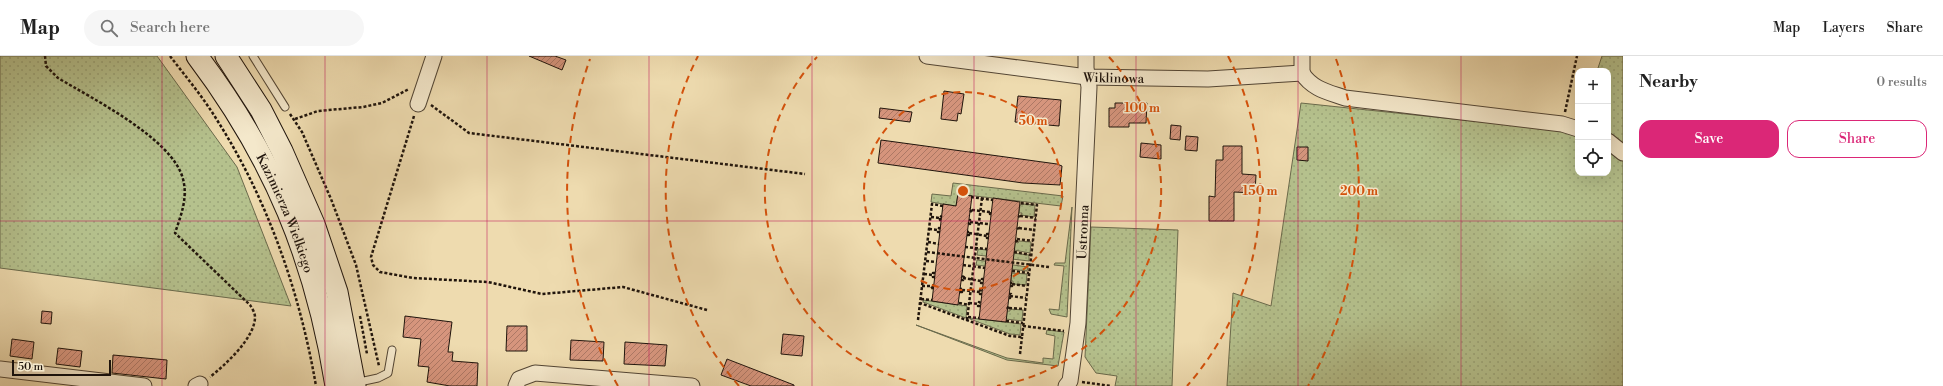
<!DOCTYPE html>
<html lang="en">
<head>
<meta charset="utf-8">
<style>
  body { margin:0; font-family:"Libre Bodoni",serif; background:#f6f6f6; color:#222 }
  .controls { position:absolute; right:12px; top:12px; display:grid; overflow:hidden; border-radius:8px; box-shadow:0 4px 16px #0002 }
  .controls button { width:36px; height:36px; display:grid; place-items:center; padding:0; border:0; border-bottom:1px solid #e0e0e0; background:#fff; color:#222; font:20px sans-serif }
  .scale { position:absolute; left:12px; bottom:10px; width:99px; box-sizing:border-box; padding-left:4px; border:2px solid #1f140c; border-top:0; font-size:11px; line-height:14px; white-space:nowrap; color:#1f140c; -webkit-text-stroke:3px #f4e8cb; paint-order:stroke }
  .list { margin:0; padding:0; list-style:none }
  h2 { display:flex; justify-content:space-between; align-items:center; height:52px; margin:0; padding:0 16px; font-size:17px }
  h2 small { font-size:13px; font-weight:400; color:#767676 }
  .actions { display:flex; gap:8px; padding:12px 16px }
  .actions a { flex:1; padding:9px 0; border:1px solid #db2777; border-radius:12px; text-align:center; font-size:14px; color:#db2777 }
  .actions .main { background:#db2777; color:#fff }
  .icon { flex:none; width:22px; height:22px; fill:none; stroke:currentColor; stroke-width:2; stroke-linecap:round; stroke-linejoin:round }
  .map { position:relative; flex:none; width:1623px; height:330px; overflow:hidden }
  header { display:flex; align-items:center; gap:24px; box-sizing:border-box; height:56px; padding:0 20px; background:#fff; border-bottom:1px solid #e0e0e0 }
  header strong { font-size:19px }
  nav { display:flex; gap:22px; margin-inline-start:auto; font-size:14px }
  .search { width:280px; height:36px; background:#f6f6f6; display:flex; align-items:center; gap:10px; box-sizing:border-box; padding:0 14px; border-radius:22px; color:#767676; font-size:15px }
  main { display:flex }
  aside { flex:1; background:#fff }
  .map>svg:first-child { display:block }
  .grass { fill:url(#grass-dots); stroke:#6a6a4c }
  .building { fill:url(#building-hatch); stroke:#1f140c }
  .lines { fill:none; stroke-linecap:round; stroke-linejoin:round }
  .service-casing { stroke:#534635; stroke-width:9 }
  .minor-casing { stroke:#534635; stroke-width:17 }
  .secondary-casing { stroke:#1f140c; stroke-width:23 }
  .path { stroke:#1f140c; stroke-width:2.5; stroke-dasharray:3 2; stroke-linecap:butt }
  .service { stroke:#f4e8cb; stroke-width:7 }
  .minor { stroke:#f4e8cb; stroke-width:15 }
  .secondary { stroke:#f4e8cb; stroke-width:21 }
  .grid { fill:none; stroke:#c2185b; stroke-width:1; stroke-opacity:0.55 }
  .ring { fill:none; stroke:#d4520c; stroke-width:2; stroke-dasharray:7 5 }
  .labels { text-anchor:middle; stroke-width:3; stroke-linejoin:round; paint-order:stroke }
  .street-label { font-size:13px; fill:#1f140c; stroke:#f4e8cb }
  .centre { fill:#d4520c; stroke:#f4e8cb; stroke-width:2 }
  .ring-label { font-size:12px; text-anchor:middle; font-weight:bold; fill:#d4520c; stroke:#f4e8cb; stroke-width:3; stroke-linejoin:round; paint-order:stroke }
</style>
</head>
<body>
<header>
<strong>Map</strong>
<div class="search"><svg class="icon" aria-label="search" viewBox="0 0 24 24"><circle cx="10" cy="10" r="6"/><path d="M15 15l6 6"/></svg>Search here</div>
<nav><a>Map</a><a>Layers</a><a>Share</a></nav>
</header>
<main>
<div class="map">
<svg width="1623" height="330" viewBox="0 0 1623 330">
  <defs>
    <pattern id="grass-dots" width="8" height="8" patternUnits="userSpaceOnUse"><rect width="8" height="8" fill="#b5c18d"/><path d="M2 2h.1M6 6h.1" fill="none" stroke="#9ba578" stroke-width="1.8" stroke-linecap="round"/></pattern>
    <pattern id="building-hatch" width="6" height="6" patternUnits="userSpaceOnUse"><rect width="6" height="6" fill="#d6957d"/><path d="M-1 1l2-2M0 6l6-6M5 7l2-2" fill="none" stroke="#ad7865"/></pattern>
  </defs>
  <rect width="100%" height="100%" fill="#eedbaf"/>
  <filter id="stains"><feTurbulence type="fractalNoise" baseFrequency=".005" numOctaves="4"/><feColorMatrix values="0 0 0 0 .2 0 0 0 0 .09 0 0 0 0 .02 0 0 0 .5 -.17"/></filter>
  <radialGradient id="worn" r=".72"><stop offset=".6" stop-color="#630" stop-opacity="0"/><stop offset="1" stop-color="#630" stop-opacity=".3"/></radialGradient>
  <g class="grass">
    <path d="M0,0H157L237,111L291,250L0,212Z"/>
    <path d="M1602,0H1623V330H1227L1233,237L1271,250L1301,47L1577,76L1578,73V117H1608V15H1597Z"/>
    <path d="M953,127L1063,140L1061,150L958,138L956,150L931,146L932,138L951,140Z"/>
    <path d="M1023,148L1035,149L1034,161L1021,159L1022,157H1019L1020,149Z"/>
    <path d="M1072,151L1067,261L1051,258L1049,253L1059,254L1064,210L1054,209L1055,207H1065Z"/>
    <path d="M1091,171L1178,174L1172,330H1115L1117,320L1096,317L1085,301Z"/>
    <path d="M1019,185L1031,186L1030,197L1014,194L1015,186L1018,187Z"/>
    <path d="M978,193L1029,199V205L977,199Z"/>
    <path d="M977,204L1028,211L1027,215L976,209Z"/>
    <path d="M1011,217L1027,218L1026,229L1013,228V225H1011Z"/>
    <path d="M923,244L967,250L966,262L923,246Z"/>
    <path d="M1010,253L1023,254L1022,265L1006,263L1007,255H1010Z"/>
    <path d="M970,262L1021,268L1020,279L1010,278L970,263Z"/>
    <path d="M916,269L1007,302L1043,307V302L1053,303L1055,280L1046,278L1047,274L1064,276L1058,310L1007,304Z"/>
  </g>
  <g class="building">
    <path d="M529,0H555L566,4L562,14Z"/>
    <path d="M944,35L964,38L961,58L958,57L957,65L941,63Z"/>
    <path d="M1018,40L1061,44L1059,70L1015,66Z"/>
    <path d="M1115,47H1147L1146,67H1129V71H1109V52H1115Z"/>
    <path d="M880,52L912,56L910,66L879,62Z"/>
    <path d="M1171,69L1181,70L1180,84L1170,83Z"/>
    <path d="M1186,80L1198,81L1197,95L1185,94Z"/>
    <path d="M881,84L1057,108L1062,110L1060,129L1023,127L878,107Z"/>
    <path d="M1141,87L1161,89V103L1140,101Z"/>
    <path d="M1223,90H1242V118L1256,119L1255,137L1234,136V165H1209V140L1215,141L1216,104H1223Z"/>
    <path d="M1297,91H1308V105L1297,104Z"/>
    <path d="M958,138L972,140L958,249L932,245L943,148L956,150Z"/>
    <path d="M993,142L1020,146L1006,266L979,263Z"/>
    <path d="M42,255L52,256L51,268L41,267Z"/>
    <path d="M405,260L452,266L448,296H453L452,305L478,307L477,330H450L427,326L429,311L418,310L421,283L403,281Z"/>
    <path d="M507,270H527V295H506Z"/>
    <path d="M783,278L804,280L802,300L781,298Z"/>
    <path d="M12,283L34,286L32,303L10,300Z"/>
    <path d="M571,284L604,286L603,305L570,304Z"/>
    <path d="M625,286L667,289L665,310L624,308Z"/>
    <path d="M58,292L82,295L80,311L56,308Z"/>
    <path d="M113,299L167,304L166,323L112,317Z"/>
    <path d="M727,303L794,329V330H751L721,319Z"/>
  </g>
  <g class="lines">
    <g class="service-casing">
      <g id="service">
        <path d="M253,0L285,51"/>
        <path d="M355,327L378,322L388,317L392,294"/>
      </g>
    </g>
    <g class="minor-casing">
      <g id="minor">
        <path id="s1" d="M927,0L1087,21L1208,23L1302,17"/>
        <path d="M1302,0V17"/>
        <path d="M1302,17C1312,33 1328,36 1345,42L1562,68L1578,73"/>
        <path d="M418,48L434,0"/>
        <path d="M1608,85L1623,97"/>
        <path d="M0,313L144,330"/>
        <path d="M196,330L200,328"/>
        <path d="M516,330L519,323L535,317L692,330"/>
        <path id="s2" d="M1066,330L1070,325L1078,267L1089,31L1086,12V0"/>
      </g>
    </g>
    <g class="secondary-casing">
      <g id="secondary">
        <path id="s3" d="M197,0C274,102 316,204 336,330"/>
        <path d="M226,0L261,54L282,95L314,168L337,236L355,330"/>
      </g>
    </g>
    <g class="path">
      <path d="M45,0L46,10L58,22C93,43 173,83 183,123C188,142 181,159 175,177L250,249C252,252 255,257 255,261C255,282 225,309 210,321"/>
      <path d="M170,0C186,21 203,41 217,64C268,144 300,237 316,330"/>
      <path d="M431,49L469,77L805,118"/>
      <path d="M1565,56L1577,0"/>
      <path d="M290,58L302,76L331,143L356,209L379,310"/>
      <path d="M414,60L371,201L373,209L380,216L413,222L488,226L542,238L623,231L707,254"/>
      <path d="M295,63L318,55L363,51L382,47L409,33"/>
      <path d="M971,141L993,144"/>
      <path d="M943,150L932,148L920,247L1010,280L1022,281L1037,149L1020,147"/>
      <path d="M972,154L990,156"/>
      <path d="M970,156L972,154L970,152"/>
      <path d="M991,158H990V155H992"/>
      <path d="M1020,160L1036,162"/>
      <path d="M931,161L940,162"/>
      <path d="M1018,161L1020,160L1019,158"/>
      <path d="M941,164H940V160L942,161"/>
      <path d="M970,166L988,168"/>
      <path d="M968,167L970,168V164H969"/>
      <path d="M1019,172L1034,174"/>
      <path d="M929,173L938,174"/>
      <path d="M1017,173L1019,172L1017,170"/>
      <path d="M940,176H938L939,172L940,173"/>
      <path d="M969,177L987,180"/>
      <path d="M967,179H969V176H967"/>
      <path d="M989,182H987V178H989"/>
      <path d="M1017,183L1033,185"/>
      <path d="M1015,185H1017L1016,182"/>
      <path d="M928,186L939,188"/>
      <path d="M965,191L987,193"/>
      <path d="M927,196L1049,211"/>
      <path d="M1014,196L1031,199"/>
      <path d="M926,205L936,206"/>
      <path d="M963,209L985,212"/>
      <path d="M1012,215L1029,217"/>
      <path d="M924,218L933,219"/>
      <path d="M935,221H933V217H935"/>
      <path d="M963,222L981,225"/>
      <path d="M961,224H963L964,221L962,220"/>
      <path d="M983,227H981L982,223H984"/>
      <path d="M1012,228L1027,230"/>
      <path d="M922,230H931"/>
      <path d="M1010,230H1012V227H1010"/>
      <path d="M933,233L931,230L934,229"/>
      <path d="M962,234L980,236"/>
      <path d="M960,236H962V234L960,232"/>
      <path d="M982,238H980V234L982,235"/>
      <path d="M1010,240L1026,242"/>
      <path d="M1009,242H1010L1011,238H1009"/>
      <path d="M921,243L932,244"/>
      <path d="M959,247L969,249"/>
      <path d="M969,247L979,248"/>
      <path d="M980,250H978L979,246L981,247"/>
      <path d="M1009,252L1025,253"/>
      <path d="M1007,253L1009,250H1008"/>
      <path d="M360,260L367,298"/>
      <path d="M968,261L979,262"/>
      <path d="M918,264L920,247"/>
      <path d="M967,264L982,142"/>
      <path d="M1006,265L1023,267"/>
      <path d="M1023,270L1064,275"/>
      <path d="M1020,298L1022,281"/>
      <path d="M1082,326L1111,330"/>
    </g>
    <use href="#service" class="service"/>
    <use href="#minor" class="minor"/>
    <use href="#secondary" class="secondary"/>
  </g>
  <path class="grid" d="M162,0V330M325,0V330M487,0V330M649,0V330M812,0V330M974,0V330M1136,0V330M1298,0V330M1461,0V330M0,165H1623"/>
  <g class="ring">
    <circle cx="963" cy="135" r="99"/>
    <path d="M929 330A198 198 0 0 1 817 1M1109 1A198 198 0 0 1 997 330"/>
    <path d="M739 330A297 297 0 0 1 698 0M1228 0A297 297 0 0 1 1187 330"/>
    <path d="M618 330A396 396 0 0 1 590 3M1336 3A396 396 0 0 1 1308 330"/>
  </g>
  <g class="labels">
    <g class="street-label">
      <text dy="5" stroke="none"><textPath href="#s1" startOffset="188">Wiklinowa</textPath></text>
      <text dy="5" stroke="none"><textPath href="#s3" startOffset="181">Kazimierza Wielkiego</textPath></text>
      <text dy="5" stroke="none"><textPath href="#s2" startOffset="156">Ustronna</textPath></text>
    </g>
  </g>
  <circle cx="963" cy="135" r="6" class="centre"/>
  <g class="ring-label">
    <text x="1142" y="56">100 m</text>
    <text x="1033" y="69">50 m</text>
    <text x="1260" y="139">150 m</text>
    <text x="1359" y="139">200 m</text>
  </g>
  <rect width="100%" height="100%" filter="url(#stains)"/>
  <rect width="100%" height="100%" fill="url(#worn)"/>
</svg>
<div class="controls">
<button>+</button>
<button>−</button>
<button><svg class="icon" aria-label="locate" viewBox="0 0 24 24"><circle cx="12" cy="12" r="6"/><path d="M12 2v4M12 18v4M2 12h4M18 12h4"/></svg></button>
</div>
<div class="scale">50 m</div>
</div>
<aside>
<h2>Nearby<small>0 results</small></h2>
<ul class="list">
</ul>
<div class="actions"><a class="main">Save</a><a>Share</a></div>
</aside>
</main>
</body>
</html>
